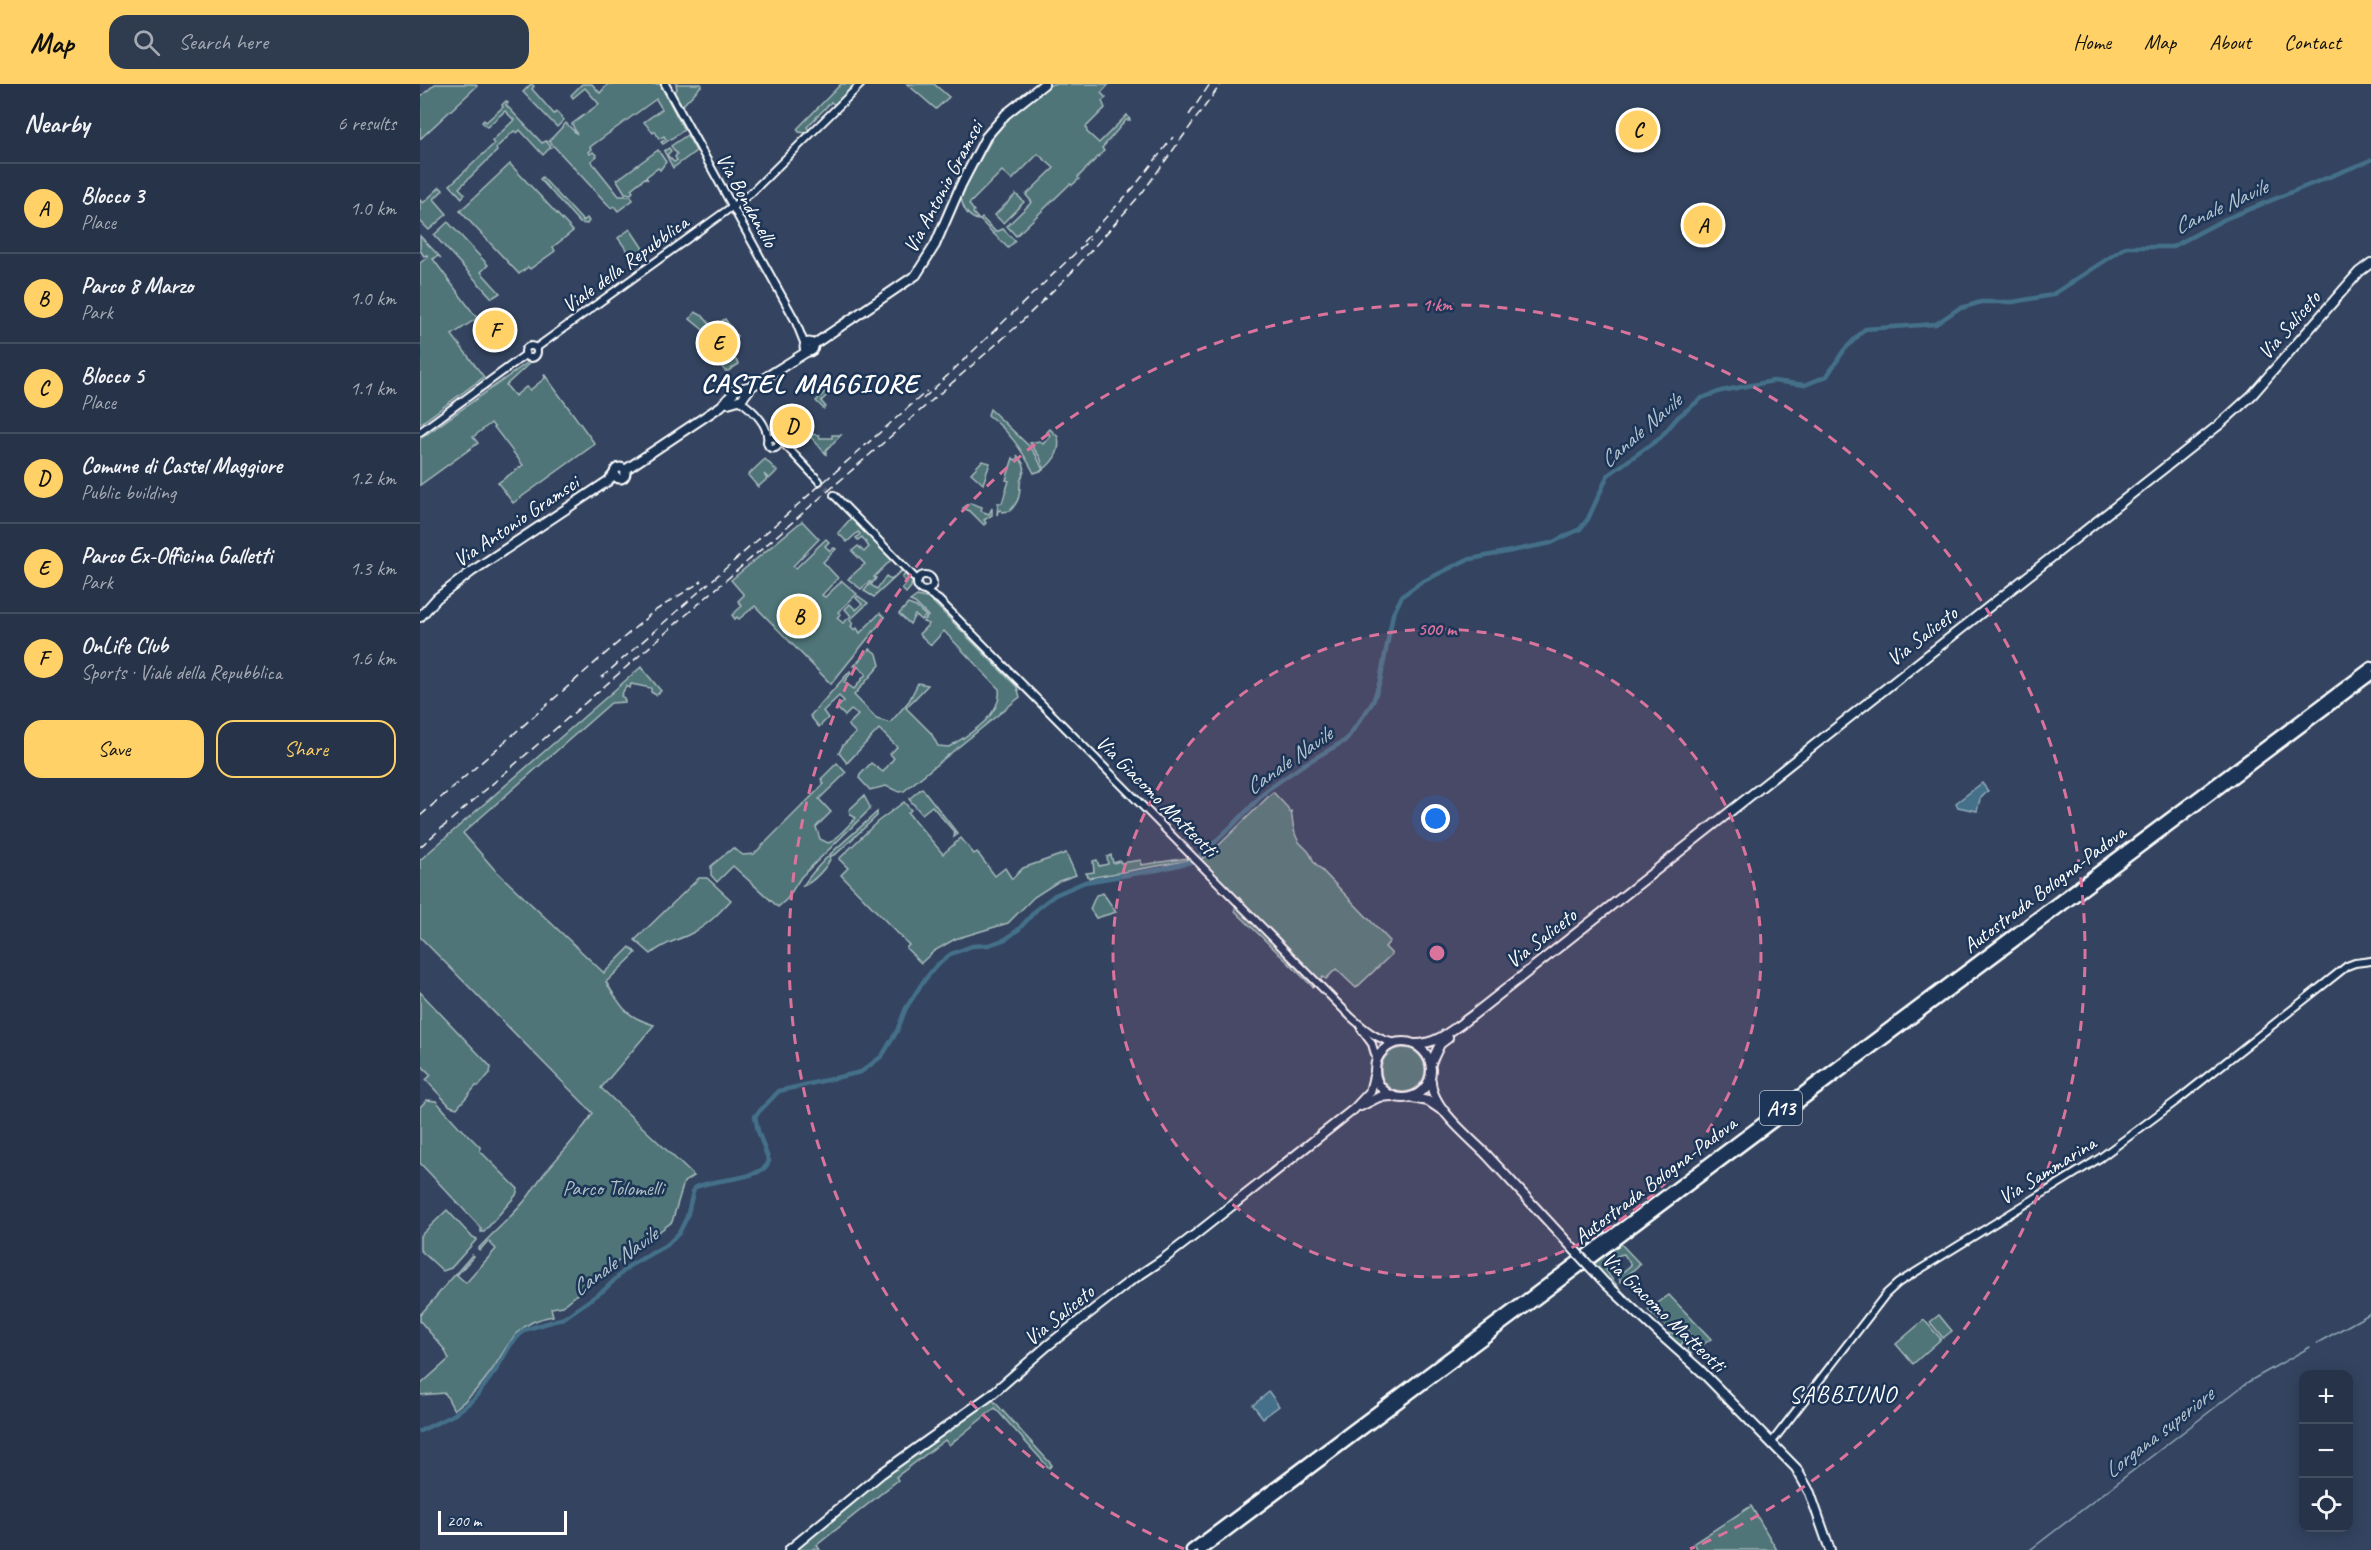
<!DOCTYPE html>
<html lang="en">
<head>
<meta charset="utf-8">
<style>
  body { margin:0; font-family:Caveat,sans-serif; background:#2f3b4f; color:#f1f3f6 }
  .controls { position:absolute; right:18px; bottom:18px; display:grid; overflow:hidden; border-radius:12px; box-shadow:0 3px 15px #0003 }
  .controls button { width:54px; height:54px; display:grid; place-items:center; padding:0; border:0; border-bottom:2px solid #434e60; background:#273348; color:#f1f3f6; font:30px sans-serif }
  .scale { position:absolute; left:18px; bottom:15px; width:129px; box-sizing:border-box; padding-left:6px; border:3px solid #fff; border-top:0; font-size:16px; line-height:21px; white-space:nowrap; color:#fff; -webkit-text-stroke:4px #1d3557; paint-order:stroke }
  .you { position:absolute; left:1016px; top:735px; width:21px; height:21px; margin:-15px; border:4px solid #fff; border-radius:50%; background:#1a73e8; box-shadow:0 0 0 9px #1a73e833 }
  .badge { display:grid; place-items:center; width:39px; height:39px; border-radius:50%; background:#ffd166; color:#111; font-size:20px; font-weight:700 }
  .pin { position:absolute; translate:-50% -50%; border:3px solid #fff; box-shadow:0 2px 6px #0006 }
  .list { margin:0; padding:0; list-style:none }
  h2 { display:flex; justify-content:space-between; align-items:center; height:78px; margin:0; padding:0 24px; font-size:26px }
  h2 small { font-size:20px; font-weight:400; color:#a4aab4 }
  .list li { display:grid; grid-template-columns:39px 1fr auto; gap:18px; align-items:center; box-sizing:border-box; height:90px; padding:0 24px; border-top:2px solid #434e60 }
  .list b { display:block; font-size:22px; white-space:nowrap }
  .list p { margin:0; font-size:20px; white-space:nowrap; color:#a4aab4 }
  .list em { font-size:20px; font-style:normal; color:#a4aab4 }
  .actions { display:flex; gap:12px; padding:18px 24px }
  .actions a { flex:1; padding:14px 0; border:2px solid #ffd166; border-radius:18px; text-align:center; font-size:21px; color:#ffd166 }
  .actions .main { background:#ffd166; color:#111 }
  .icon { flex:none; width:33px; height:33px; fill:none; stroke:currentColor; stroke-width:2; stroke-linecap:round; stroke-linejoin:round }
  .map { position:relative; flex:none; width:1951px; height:1466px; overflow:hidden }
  header { display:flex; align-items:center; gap:36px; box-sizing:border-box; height:84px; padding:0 30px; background:#ffd166; color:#111 }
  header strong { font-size:28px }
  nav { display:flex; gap:33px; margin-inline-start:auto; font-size:21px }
  .search { width:420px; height:54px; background:#2f3b4f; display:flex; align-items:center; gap:15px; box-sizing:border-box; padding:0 21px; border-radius:18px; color:#a4aab4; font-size:22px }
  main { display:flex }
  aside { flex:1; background:#273348 }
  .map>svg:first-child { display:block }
  .green { fill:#4f7578; stroke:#a7babc; stroke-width:1.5 }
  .water { fill:#446f89; stroke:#8fa9b8; stroke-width:1.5 }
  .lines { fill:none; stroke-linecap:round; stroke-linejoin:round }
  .stream { stroke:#8fa9b8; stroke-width:1.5 }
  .canal { stroke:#446f89; stroke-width:4.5 }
  .minor-tunnel { stroke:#526078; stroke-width:6; stroke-dasharray:6 3; stroke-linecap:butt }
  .minor-casing { stroke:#fff; stroke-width:10 }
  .major-casing { stroke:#fff; stroke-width:12 }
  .highway-casing { stroke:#fff; stroke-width:13 }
  .minor { stroke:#1d3557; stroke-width:6 }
  .major { stroke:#1d3557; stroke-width:8 }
  .highway { stroke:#1d3557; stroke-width:8 }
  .rail { stroke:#fff; stroke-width:1.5; stroke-dasharray:9 4.5; stroke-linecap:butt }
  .major-bridge-casing { stroke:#fff; stroke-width:12; stroke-linecap:butt }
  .major-bridge { stroke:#1d3557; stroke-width:8 }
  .ring { fill:none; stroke:#da749d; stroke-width:3; stroke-dasharray:10 8 }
  .labels { text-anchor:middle; stroke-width:5; stroke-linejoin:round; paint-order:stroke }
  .shield { fill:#1d3557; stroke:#bbc2cd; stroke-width:1.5 }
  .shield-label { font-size:20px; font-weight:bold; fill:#fff }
  .street-label { font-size:21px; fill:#fff; stroke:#1d3557 }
  .park-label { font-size:21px; fill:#b0c1c2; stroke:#1d3557 }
  .water-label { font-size:22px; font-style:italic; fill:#b4c5d0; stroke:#1d3557 }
  .quarter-label { font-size:24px; letter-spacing:1.5px; fill:#fff; stroke:#1d3557 }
  .district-label { font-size:27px; font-weight:bold; letter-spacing:1.5px; fill:#fff; stroke:#1d3557 }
  .centre { fill:#da749d; stroke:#1d3557; stroke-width:3 }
  .ring-label { font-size:18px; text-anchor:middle; font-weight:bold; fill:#da749d; stroke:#1d3557; stroke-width:5; stroke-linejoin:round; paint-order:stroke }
</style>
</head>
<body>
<header>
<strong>Map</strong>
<div class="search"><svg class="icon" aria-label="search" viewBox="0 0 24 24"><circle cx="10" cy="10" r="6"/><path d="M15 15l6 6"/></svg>Search here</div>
<nav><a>Home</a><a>Map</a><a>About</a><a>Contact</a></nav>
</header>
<main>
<aside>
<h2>Nearby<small>6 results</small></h2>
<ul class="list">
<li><span class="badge">A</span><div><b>Blocco 3</b><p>Place</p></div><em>1.0 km</em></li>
<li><span class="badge">B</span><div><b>Parco 8 Marzo</b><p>Park</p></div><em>1.0 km</em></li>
<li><span class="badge">C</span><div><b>Blocco 5</b><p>Place</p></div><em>1.1 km</em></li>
<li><span class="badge">D</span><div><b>Comune di Castel Maggiore</b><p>Public building</p></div><em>1.2 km</em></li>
<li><span class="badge">E</span><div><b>Parco Ex-Officina Galletti</b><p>Park</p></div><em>1.3 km</em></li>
<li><span class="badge">F</span><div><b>OnLife Club</b><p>Sports · Viale della Repubblica</p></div><em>1.6 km</em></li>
</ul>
<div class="actions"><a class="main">Save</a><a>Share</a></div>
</aside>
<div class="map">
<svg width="1951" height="1466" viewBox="0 0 1951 1466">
  <rect width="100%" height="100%" fill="#344460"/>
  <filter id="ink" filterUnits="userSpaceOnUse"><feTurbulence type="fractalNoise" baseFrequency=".0167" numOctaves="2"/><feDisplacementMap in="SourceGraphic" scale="12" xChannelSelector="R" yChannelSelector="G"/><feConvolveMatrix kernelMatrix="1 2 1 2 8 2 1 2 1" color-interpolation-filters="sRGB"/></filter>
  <g filter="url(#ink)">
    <g class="green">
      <path d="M15,0H55L57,2L0,55V13Z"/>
      <path d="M111,0L114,2L112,5L134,30L137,28L144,36L137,43L103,8Z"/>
      <path d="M162,0H172L180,9L188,0H240L264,46L243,60L241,58L246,55L244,52L239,55L235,47L233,49L224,38L242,25L236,15L170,63L171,65L168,68L170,70L173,68L177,72L171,77L199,112H211L213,116L198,127L194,122L191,124L129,57L146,39L157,50L152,40L179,20L165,4L153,14L151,11Z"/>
      <path d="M256,0H281L282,1L262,22L254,8L257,5Z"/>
      <path d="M421,0H436L415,21L411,18L387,43L390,47L387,49L379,48L377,45Z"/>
      <path d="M487,0H514L529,13L516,25Z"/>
      <path d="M632,0H689L681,9L686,14L682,17L685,24L666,43L667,48L679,59L707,31L710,36H706L682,64L684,67L658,93L659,95L652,101L650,100L596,152L587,142L612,118L606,111L634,84L618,70L592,96L582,87L549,120L554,127L553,129L559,136C548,134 543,124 541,114L551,91L578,45L589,32Z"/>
      <path d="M86,17L88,19L86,21L122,59L126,57L131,63L123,71L100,46L97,49L94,47L76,64L77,67L39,104L45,110L42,114L30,101L74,60L72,57L94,36L85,27L67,43L62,38L64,36L66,38L83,23L82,21Z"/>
      <path d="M267,51L276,67L253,84L244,67L249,64L251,67L247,71L254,78L257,76L255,73L257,70L251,62Z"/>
      <path d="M238,66L246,78L240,86L238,84L226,93L228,96L225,94L211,105L213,108L211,110L205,109L197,96Z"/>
      <path d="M90,80L153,147L133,163L135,167L110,185L108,183L99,190L40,127Z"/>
      <path d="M122,93L163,137L167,134L169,137L167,140L160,139L120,95Z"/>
      <path d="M20,103L23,106L14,115L27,130L9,146L0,137V116L3,119Z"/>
      <path d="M596,110L604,118L583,139L575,131Z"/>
      <path d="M562,134L576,148L583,145L595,157L588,164L560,136Z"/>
      <path d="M28,138L68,181L61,188L80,209L72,214L14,151Z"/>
      <path d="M210,145L228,172L217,180L198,154Z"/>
      <path d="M0,152L21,174L18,172L13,175L57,234L32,251L64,293L0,340V179L8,173L7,171L4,172L0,166Z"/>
      <path d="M275,228L283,232L292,243L305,235L317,252L304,261L319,280L308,287H305L287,263L290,261L284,252L287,249L270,235Z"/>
      <path d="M111,276H113L86,301L95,312L106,303L110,306L125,294L124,290L175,360L93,419L78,399L103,381L71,339L53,353L58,359L0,401V355Z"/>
      <path d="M419,294L422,297L420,300L426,302L417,311L412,307L401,317L406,323L404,325L396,317Z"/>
      <path d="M570,325L610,363L616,371L623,386L614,389C602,366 589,347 568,331Z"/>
      <path d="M630,345L638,353C641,366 634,377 624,385L620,373L610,359L619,357L623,360L630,352L627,348Z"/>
      <path d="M388,350L399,351L400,354H412V351H421L406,366V370Z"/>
      <path d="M597,371C612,389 600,387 600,401C600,413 598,418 590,427L582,428L581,426L578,427L577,431L578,419H582L589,397L586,396L593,374L595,376L598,374Z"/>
      <path d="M345,375L357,387L349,395L344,390L347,395L338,403L328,391Z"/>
      <path d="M562,377L570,379L563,400L551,389Z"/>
      <path d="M550,419L562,423L561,427L569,430L572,424V431L564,436L566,439L564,441L550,427L543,424Z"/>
      <path d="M431,434L472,475L454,493L456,494L451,501L457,505L466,492L471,496L483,485L492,495L491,503L486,509L482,505L487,499L482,494L485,490L482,487L454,513L444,507L451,498H449L441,505L428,495L445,480L432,467L438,462L444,468L449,463L442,453L438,456L436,454L440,450L438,448L427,458L418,449Z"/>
      <path d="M382,437L399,455L373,482L376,484L406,455L409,458L405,462L410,467L414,464L416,465L403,478L418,494L402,511L405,513L422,497L437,510L418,528L420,530L417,534L423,539L431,532L425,525L430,520L436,526L442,520L436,514L438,512L448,519L430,536L433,540L431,542L434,546L437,544L440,549L460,529L465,533L411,600L335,522L319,535L317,533L315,535L312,531L322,522L318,517L324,511L311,496Z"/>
      <path d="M497,512L510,515L597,603L600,613L484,707L479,708L466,702L450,706L439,694L440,691L451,679L463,688L474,674L470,670L477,663L459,645L427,679L419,669L423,661L436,649L428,641L438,631L431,626L425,632L417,624L424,617L419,612L403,627L408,634L399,643L390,632L430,587L431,589L424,598L434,605L446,590L437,582H434L450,565L457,570L460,581L434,611L457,635L470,639L489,617L498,599L508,601L486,624L511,649L518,662L529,663C548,651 583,631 579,605L524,547L511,561L499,550L509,540L503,538L508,532L495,519L490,517Z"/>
      <path d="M488,520L496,523L506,532L501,536L495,531L490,540L479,530Z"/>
      <path d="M221,583L241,607L236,611L231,608V604L211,600L210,604L206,602L201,612L204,614L205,618L191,619L43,749L75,786L184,889L210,863L216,869L186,898C202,923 204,932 234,941L181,1004L274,1092L264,1098L252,1138L184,1188L143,1222L131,1224L133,1232C94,1238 89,1262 70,1289C60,1303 48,1315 34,1326L25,1309L0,1311V1301L29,1275L24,1265L0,1237V1231L52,1171L54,1172L37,1191L46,1199L76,1165L68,1157L60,1166L58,1165C75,1146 95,1131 110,1110C116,1101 121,1092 129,1084C144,1066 161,1049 173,1029L0,853V776Z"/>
      <path d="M417,679L426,689L399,715L411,728L396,743L400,755L408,759L413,757L436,734L431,731L429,726L444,712L450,723L449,726L381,793L367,815L358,823L313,782L297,798L291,791V782L313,764L323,771L334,770L404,700L401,695Z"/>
      <path d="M502,704L538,750L534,753L535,749L512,722L502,730L489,715Z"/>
      <path d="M853,708L868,724L869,728L871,727C873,737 873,751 880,759C889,768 888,765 894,778L970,857L965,863L972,870L936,904L916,885L906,895L903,893L893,903L815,827L816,817L777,777L790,770Z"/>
      <path d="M484,718L491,726L488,729L523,770L541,754L554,770L557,768L575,792L585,784L592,795L603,784L646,769L656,791L639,797L614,813L588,839L535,855L514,867L501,879L486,864L489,861L421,791L428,784L419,775L457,738Z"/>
      <path d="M457,728V732L416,770L411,772C409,782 392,799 383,802C400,775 433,751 457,728Z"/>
      <path d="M691,771L693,779L700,777L701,779L721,776V781L768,774L766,777L669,794L666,789L674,788L673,777L677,776L679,782L688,780L687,773Z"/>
      <path d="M279,794H287L311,816C300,828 289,840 274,848C258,857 246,857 231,870L215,856Z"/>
      <path d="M683,809L696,828L676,834L670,825L676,811Z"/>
      <path d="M0,908L71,983L70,989L59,1002H56L37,1024L30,1022L6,996L11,991L0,980Z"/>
      <circle cx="983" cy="986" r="22"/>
      <path d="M7,1016L16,1017L40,1044L42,1045L60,1063V1067L98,1105L96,1111L64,1148H61V1144L0,1079V1023Z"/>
      <path d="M27,1126L51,1152L57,1155L31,1184L23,1187L0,1166V1152Z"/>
      <path d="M1201,1160L1220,1180L1200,1198L1199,1191L1211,1181L1204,1170C1197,1170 1190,1177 1185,1182C1186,1195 1233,1238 1245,1249L1263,1250L1265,1255L1261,1261L1251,1256L1200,1210L1172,1181Z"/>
      <path d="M1249,1211L1291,1255L1268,1271C1270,1246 1276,1243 1247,1243L1228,1226Z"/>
      <path d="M1519,1231L1532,1247L1523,1254L1510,1238Z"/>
      <path d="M1504,1236L1521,1255L1493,1280L1476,1260Z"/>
      <path d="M571,1314L632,1381L629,1384L575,1324L529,1361L525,1356L476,1393L478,1396L397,1461L400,1466L394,1464L391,1466H373L459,1394Z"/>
      <path d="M1331,1422L1357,1466H1278L1274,1459Z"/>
    </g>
    <g class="water">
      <path d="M1562,699L1568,707L1560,715L1557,727L1538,723L1536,719Z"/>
      <path d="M849,1308L859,1322L843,1334L833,1321Z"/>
    </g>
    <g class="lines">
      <g class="stream">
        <path d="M1897,1259L1951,1229"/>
        <path d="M1610,1466L1828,1298L1890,1263"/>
      </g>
      <path class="canal" d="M0,1347L35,1330L55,1314L76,1286L91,1260L104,1246L144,1234L184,1206L209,1182L248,1160L259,1149L267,1133L274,1104C292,1094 343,1097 349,1077L338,1047L335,1032L359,1007L441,988L462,972L477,947L486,924L503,898L516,882L531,870L552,862L569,861L586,855L599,845L618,824L635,811L665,798L737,786L771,778L780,772L814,740L847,706L883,681L926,656L953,618L960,597L973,530L982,512L1000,499L1046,476L1131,459L1160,445L1168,435L1188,391L1240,354L1258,333L1282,314L1301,307L1353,297L1385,301L1407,292L1424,266L1445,245L1516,240L1538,225L1561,218H1593L1632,211L1706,163H1752L1805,135L1951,76"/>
      <path class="minor-tunnel" d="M399,397L414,411"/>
      <g class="minor-casing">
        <g id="minor">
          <path d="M245,0L375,236L385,261"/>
          <circle cx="111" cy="268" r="6"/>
          <path d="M116,264L331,109L441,0"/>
          <path d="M319,316C333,326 350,341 347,358"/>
          <path d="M0,348L105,271"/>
          <circle cx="353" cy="359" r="5.5"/>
          <path d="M357,355L365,361L399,397"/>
          <path d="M414,411L498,497"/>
          <circle cx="505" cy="499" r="8"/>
          <path d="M505,507L519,516L931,933C945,945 958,957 977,959"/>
          <path d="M941,945L952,960L957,977"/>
          <path d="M1352,1358L1466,1210L1478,1199L1680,1074L1759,1015L1927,882L1935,879L1951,877"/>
        </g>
      </g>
      <g class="major-casing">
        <g id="major">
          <circle cx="389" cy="263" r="4.5"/>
          <path d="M393,261L496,191L515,161L541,101L566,53L586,30L624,0"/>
          <path d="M308,319L322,315L331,303"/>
          <circle cx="200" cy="389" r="5.5"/>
          <path d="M205,386L301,322L316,306L332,302L388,267"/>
          <path d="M0,533L17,514L51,488L188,397L194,390"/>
          <circle cx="983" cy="986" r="28"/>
          <path d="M994,960C1017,961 1036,943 1053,931L1800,340L1832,311L1939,188L1951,179"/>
          <path d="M1011,979L1020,960L1028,954"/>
          <path d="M1011,997C1011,1023 1049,1053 1066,1070"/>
          <path d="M993,1014L1008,1017L1020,1025"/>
          <path d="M941,1022L959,1013L972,1012"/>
          <path d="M1242,1252L1280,1286L1376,1384L1390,1409L1410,1466"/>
          <path d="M369,1466L462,1389L571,1311L627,1262L709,1198L742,1176L776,1150L934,1025L950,1008L955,988"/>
        </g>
      </g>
      <g class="highway-casing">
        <g id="highway">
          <path d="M771,1466L1951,583"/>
          <path d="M782,1466L1951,591"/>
        </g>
      </g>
      <use href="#minor" class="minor"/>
      <use href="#major" class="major"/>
      <use href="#highway" class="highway"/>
      <g class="rail">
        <path d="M769,31L790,0"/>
        <path d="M663,158L714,103L753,53"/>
        <path d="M503,315L670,155"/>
        <path d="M181,594L507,307"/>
        <path d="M0,732L233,528L282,497"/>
        <path d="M0,763L596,243L652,188L722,109L801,0"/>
      </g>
      <g class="major-bridge-casing">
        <path id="major-bridge" d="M1066,1070L1185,1199L1242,1252"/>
      </g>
      <use href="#major-bridge" class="major-bridge"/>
    </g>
  </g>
  <circle cx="1017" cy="869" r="324" fill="#da749d" fill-opacity=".12"/>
  <g class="ring">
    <circle cx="1017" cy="869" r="324"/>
    <path d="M764 1465A648 648 0 1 1 1270 1465"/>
  </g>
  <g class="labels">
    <rect class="shield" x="1340" y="1007" width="42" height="34" rx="4.5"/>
    <g class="shield-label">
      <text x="1361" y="1031">A13</text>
    </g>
    <g class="street-label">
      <text transform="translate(523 103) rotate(-62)" y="7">Via Antonio Gramsci</text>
      <text transform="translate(327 116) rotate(61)" y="7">Via Bondanello</text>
      <text transform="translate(205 180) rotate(-36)" y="7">Viale della Repubblica</text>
      <text transform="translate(1869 241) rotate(-49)" y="7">Via Saliceto</text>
      <text transform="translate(96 437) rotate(-34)" y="7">Via Antonio Gramsci</text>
      <text transform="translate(1502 552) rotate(-38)" y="7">Via Saliceto</text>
      <text transform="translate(737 712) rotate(45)" y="7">Via Giacomo Matteotti</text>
      <text transform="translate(1624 805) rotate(-37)" y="7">Autostrada Bologna-Padova</text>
      <text transform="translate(1121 854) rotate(-38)" y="7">Via Saliceto</text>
      <text transform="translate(1627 1086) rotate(-32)" y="7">Via Sammarina</text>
      <text transform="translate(1235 1096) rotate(-37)" y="7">Autostrada Bologna-Padova</text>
      <text transform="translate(1244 1228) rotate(44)" y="7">Via Giacomo Matteotti</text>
      <text transform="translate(639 1231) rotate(-39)" y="7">Via Saliceto</text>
    </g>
    <g class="park-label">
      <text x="193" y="1111">Parco Tolomelli</text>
    </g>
    <g class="water-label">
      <text transform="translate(1800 122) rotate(-25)" y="8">Canale Navile</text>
      <text transform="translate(1220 346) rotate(-41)" y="8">Canale Navile</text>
      <text transform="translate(868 676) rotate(-35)" y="8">Canale Navile</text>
      <text transform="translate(194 1177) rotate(-36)" y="8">Canale Navile</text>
      <text transform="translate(1738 1348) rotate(-38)" y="8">Lorgana superiore</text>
    </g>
    <g class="quarter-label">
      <text x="1423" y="1318">SABBIUNO</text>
    </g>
    <g class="district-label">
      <text x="390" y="308">CASTEL MAGGIORE</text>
    </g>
  </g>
  <circle cx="1017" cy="869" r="9" class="centre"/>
  <g class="ring-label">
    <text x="1017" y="227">1 km</text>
    <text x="1017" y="551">500 m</text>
  </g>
</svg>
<div class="controls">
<button>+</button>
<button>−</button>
<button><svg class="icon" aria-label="locate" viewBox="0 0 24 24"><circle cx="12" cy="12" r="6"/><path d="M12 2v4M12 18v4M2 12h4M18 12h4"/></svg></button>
</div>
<div class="scale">200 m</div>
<div class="you"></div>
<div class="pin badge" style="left:1283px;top:141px">A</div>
<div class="pin badge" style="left:379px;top:532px">B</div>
<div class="pin badge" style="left:1218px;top:46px">C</div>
<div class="pin badge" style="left:372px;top:342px">D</div>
<div class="pin badge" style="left:298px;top:259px">E</div>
<div class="pin badge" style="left:75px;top:246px">F</div>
</div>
</main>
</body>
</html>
